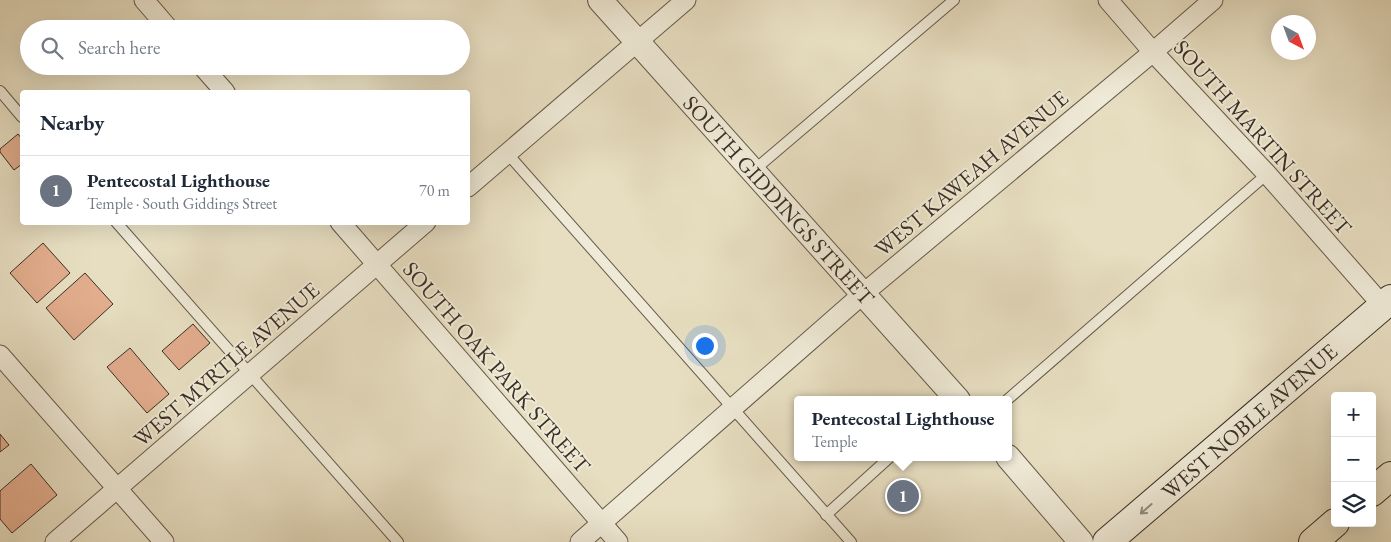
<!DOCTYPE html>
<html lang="en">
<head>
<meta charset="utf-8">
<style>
  body { margin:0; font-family:"EB Garamond",serif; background:#f6f6f7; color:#1f2937 }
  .controls { position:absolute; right:15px; bottom:15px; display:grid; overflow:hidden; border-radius:5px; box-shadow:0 5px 20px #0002 }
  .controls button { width:45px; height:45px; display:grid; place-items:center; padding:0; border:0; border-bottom:1px solid #e0e1e3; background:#fff; color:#1f2937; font:25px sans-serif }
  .compass { position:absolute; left:1271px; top:15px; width:45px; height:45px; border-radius:50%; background:#fff; box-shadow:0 5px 20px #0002; rotate:139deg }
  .you { position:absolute; left:704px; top:345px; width:18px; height:18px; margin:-12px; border:4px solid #fff; border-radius:50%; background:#1a73e8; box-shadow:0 0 0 8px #1a73e833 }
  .badge { display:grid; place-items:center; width:32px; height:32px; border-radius:50%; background:#7c3aed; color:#fff; font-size:16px; font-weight:700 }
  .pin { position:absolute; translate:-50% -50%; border:2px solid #fff; box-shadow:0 1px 5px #0006 }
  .popup { position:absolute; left:794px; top:396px; width:218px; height:65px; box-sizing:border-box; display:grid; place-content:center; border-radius:5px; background:#fff; filter:drop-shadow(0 1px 4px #0005); font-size:16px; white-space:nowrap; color:#747a83 }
  .popup b { font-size:19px; color:#1f2937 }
  .popup::after { content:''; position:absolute; left:50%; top:100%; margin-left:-10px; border:10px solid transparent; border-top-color:#fff }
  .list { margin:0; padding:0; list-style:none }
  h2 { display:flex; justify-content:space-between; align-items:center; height:65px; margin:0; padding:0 20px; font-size:21px }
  h2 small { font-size:16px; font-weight:400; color:#747a83 }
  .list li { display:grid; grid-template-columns:32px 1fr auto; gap:15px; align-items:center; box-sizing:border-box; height:70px; padding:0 20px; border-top:1px solid #e0e1e3 }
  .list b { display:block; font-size:19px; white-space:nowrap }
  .list p { margin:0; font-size:16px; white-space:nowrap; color:#747a83 }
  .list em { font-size:16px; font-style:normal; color:#747a83 }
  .icon { flex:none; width:28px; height:28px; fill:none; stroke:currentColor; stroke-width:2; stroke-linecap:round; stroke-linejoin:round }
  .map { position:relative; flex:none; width:1391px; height:542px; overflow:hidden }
  .search { position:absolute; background:#fff; box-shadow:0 5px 20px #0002; left:20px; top:20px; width:450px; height:55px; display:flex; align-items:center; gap:12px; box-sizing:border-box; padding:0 18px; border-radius:28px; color:#747a83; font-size:19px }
  .panel { position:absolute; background:#fff; box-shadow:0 5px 20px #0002; left:20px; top:90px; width:450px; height:135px; border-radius:5px }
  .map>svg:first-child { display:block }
  .building { fill:#e2ad8d; stroke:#3a2e25 }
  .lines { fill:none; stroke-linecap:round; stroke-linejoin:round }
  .service-casing { stroke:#655a4c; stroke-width:12 }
  .minor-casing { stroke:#655a4c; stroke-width:21 }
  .tertiary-casing { stroke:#655a4c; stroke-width:26 }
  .secondary-casing { stroke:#3a2e25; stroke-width:30 }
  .motorway-casing { stroke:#3a2e25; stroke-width:30 }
  .service { stroke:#efead7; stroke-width:10 }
  .minor { stroke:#efead7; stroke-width:19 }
  .tertiary { stroke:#efead7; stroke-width:24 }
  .secondary { stroke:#efead7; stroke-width:28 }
  .motorway { stroke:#e7dec1; stroke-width:28 }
  .oneway { stroke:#948c7e }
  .labels { text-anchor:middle; stroke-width:4; stroke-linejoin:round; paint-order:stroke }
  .street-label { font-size:22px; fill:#3a2e25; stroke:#efead7 }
</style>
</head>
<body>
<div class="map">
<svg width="1391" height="542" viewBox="0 0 1391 542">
  <rect width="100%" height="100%" fill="#e7dec1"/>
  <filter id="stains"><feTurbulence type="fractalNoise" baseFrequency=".004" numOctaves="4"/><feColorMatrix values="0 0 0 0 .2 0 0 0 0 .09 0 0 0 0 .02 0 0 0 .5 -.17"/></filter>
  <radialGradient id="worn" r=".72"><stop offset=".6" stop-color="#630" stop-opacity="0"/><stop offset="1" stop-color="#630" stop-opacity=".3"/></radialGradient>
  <g class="building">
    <path d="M18,134L22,139V164L14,170L0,152V149Z"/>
    <path d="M43,243L70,273L37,303L10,273Z"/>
    <path d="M85,273L113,304L74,340L46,308Z"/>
    <path d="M193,324L210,343L179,370L162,351Z"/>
    <path d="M130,348L169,394L147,413L107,367Z"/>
    <path d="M0,434L9,445L0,452Z"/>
    <path d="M31,464L57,495L12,533L0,519V491Z"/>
  </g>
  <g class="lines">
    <g class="service-casing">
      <g id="service">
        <path d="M0,91L22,117"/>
        <path d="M507,153L851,542"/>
        <path d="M753,171L954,0"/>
        <path d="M116,222L398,542"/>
        <path d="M1007,400L1267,174"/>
        <path d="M826,515L890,457"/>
      </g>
    </g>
    <g class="minor-casing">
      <g id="minor">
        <path d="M144,0L169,29"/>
        <path d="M1108,0L1153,52L1267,174L1383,306"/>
        <path d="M202,66L225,92"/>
        <path d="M468,187L686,0"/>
        <path d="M340,222L618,542"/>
        <path d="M0,355L164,542"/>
        <path d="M55,542L426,222"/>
        <path d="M580,542L864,293L1153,52L1213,0"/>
      </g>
    </g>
    <g class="tertiary-casing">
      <g id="tertiary">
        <path d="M600,0L958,400"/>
        <path d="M1008,457L1081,542"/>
      </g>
    </g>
    <g class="secondary-casing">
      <path id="secondary" d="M1107,542L1391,299"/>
    </g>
    <g class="motorway-casing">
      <g id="motorway">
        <path d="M1372,492L1391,476"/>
        <path d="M1313,542L1335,523"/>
      </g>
    </g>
    <use href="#service" class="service"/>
    <use href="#minor" class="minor"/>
    <use href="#tertiary" class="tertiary"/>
    <use href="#secondary" class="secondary"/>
    <use href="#motorway" class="motorway"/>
  </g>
  <defs><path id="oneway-shaft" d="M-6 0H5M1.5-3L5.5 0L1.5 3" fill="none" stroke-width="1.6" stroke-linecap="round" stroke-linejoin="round" transform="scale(1.25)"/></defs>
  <use class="oneway" href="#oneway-shaft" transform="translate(1146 509) rotate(139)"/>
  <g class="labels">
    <g class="street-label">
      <text transform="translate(1263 137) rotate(48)" y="8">SOUTH MARTIN STREET</text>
      <text transform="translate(971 173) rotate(-40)" y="8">WEST KAWEAH AVENUE</text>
      <text transform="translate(779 200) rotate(48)" y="8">SOUTH GIDDINGS STREET</text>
      <text transform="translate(226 364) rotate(-41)" y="8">WEST MYRTLE AVENUE</text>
      <text transform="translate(497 367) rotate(49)" y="8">SOUTH OAK PARK STREET</text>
      <text transform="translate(1249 421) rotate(-41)" y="8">WEST NOBLE AVENUE</text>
    </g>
  </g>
  <rect width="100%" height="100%" filter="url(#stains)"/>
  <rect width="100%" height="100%" fill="url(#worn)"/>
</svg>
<div class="controls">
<button>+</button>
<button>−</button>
<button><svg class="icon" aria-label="layers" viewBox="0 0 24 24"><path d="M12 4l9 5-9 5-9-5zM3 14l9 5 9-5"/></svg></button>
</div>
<svg class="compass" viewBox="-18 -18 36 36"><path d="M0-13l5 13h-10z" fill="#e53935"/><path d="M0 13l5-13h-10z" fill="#747a83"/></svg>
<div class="you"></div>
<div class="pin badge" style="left:903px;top:496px;background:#6b7280">1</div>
<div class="popup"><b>Pentecostal Lighthouse</b>Temple</div>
<div class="search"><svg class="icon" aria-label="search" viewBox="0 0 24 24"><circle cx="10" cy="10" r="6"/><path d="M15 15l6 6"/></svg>Search here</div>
<section class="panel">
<h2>Nearby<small></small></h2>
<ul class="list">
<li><span class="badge" style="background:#6b7280">1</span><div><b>Pentecostal Lighthouse</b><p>Temple · South Giddings Street</p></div><em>70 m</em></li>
</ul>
</section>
</div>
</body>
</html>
